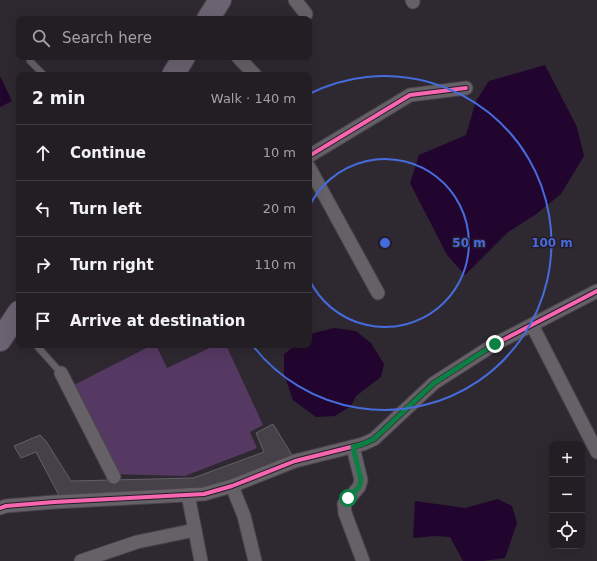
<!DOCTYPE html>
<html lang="en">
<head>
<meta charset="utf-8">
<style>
  body { margin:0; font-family:"DejaVu Sans",sans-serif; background:#2a272c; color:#f1f3f6 }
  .controls { position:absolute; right:12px; bottom:12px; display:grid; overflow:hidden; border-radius:8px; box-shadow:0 4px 16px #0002 }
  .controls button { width:36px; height:36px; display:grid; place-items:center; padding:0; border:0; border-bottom:1px solid #3f3c41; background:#221e24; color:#f1f3f6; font:20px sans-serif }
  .stop { position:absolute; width:12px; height:12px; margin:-9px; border:3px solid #0b8043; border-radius:50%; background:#fff }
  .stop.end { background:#0b8043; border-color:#fff; box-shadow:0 1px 4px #0008 }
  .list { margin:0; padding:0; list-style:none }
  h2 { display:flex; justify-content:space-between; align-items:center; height:52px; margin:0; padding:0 16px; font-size:17px }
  h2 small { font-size:13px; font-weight:400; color:#a2a2a6 }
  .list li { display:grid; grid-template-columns:26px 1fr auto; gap:12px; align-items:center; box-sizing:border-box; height:56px; padding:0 16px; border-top:1px solid #3f3c41 }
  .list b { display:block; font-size:15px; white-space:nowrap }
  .list em { font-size:13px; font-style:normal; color:#a2a2a6 }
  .icon { flex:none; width:22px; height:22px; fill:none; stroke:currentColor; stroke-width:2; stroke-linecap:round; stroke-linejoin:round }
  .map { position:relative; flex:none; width:597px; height:561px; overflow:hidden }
  .search { position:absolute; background:#221e24; box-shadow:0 4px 16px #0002; left:16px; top:16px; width:296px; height:44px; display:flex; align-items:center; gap:10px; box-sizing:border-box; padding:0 14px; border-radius:8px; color:#a2a2a6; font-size:15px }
  .panel { position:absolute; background:#221e24; box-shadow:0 4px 16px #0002; left:16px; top:72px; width:296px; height:276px; border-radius:8px }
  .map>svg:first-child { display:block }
  .green { fill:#553963 }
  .water { fill:#22052f }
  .building { fill:#464148; stroke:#646067 }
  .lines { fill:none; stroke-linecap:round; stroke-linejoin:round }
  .lane-casing { stroke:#49444b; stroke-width:8 }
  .street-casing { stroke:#49444b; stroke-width:15 }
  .highway-casing { stroke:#49444b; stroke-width:24 }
  .lane { stroke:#656167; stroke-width:6 }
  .street { stroke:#656167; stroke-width:13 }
  .highway { stroke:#6b6371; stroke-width:22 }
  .cycleway-casing { stroke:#251b2a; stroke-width:6 }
  .cycleway { stroke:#f766af; stroke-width:4 }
  .route { stroke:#0b8043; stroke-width:5 }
  .ring { fill:none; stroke:#466cdc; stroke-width:2 }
  .centre { fill:#466cdc; stroke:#251b2a; stroke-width:2 }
  .ring-label { font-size:12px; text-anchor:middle; font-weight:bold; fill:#466cdc; stroke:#251b2a; stroke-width:3; stroke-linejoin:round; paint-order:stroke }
</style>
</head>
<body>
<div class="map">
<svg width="597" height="561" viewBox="0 0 597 561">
  <rect width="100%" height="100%" fill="#2e2830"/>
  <path class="green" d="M152,345H156L167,368L216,345H226L263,425L250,432L257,448L185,476L109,474L72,386Z"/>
  <g class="water">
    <path d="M545,65L577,127L584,156L561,194L535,215L508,232L465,275L447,255L410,183L419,155L466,135L476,101L489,81Z"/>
    <path d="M0,76L12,101L0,107Z"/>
    <path d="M334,328L356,331L371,343L384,364L381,377L356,396L351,406L335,416L316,417L293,400L284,374V354L296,345H309V336L314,333Z"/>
    <path d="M498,499L512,506L517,523L505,558L483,561H463L450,537L435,536L413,538L415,501L465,508Z"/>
  </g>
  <path class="building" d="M273,424L292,455L204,493L60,497L36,452L21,458L14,446L40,435L46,441L71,481L193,478L264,452L256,433Z"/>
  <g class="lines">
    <g class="lane-casing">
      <g id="lane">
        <path d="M30,61L44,75"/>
        <path d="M36,345L61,373"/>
      </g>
    </g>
    <g class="street-casing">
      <g id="street">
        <path d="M295,0L306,14"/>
        <path d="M412,0L413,2"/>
        <path d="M238,57L255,75"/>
        <path d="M309,156L410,95L466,88"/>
        <path d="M309,167L378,293"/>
        <path d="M532,325L597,452"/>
        <path d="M61,373L114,477"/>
        <path d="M353,447L361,480L359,487L344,504L345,513L363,561"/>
        <path d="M232,486L244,516L255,561"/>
        <path d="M188,495L201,561"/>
        <path d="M0,508L6,506L54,502L204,494L232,486L295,461L363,444L374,439L434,383L495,344L597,291"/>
        <path d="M81,561L137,542L195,530"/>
      </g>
    </g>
    <g class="highway-casing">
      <g id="highway">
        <path d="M208,19L220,0"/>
        <path d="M173,75L184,57"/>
        <path d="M0,340L19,312"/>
      </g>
    </g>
    <use href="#lane" class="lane"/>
    <use href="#street" class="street"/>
    <use href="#highway" class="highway"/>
    <g class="cycleway-casing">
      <g id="cycleway">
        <path d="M309,156L410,95L466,88"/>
        <path d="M0,508L6,506L54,502L204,494L232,486L295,461L363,444L374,439L434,383L495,344L597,291"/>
      </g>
    </g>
    <use href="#cycleway" class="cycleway"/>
  </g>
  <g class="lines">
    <path class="route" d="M348,498L359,487L361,480L353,447L363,444L374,439L434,383L495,344"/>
  </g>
  <g class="ring">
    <path d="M309 207A84 84 0 1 1 309 279"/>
    <path d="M309 94A167 167 0 1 1 253 346"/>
  </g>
  <circle cx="385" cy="243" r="6" class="centre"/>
  <g class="ring-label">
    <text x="469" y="247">50 m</text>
    <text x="552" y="247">100 m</text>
  </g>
</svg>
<div class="controls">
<button>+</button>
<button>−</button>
<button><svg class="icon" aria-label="locate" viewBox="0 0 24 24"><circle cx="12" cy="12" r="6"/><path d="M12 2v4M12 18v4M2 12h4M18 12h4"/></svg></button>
</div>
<div class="stop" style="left:348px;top:498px"></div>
<div class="stop end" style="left:495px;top:344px"></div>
<div class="search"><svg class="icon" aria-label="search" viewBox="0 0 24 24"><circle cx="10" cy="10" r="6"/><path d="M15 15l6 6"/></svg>Search here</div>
<section class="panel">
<h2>2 min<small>Walk · 140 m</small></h2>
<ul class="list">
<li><svg class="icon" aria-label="ahead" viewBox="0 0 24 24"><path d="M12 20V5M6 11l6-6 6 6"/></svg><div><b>Continue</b></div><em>10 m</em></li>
<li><svg class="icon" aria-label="left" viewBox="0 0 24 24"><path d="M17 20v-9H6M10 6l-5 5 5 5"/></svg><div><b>Turn left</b></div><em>20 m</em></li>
<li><svg class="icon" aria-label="right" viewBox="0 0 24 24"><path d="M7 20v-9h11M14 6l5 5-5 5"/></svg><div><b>Turn right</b></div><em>110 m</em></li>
<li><svg class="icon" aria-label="arrive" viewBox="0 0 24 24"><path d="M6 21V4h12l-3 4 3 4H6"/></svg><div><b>Arrive at destination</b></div></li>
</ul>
</section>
</div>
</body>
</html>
